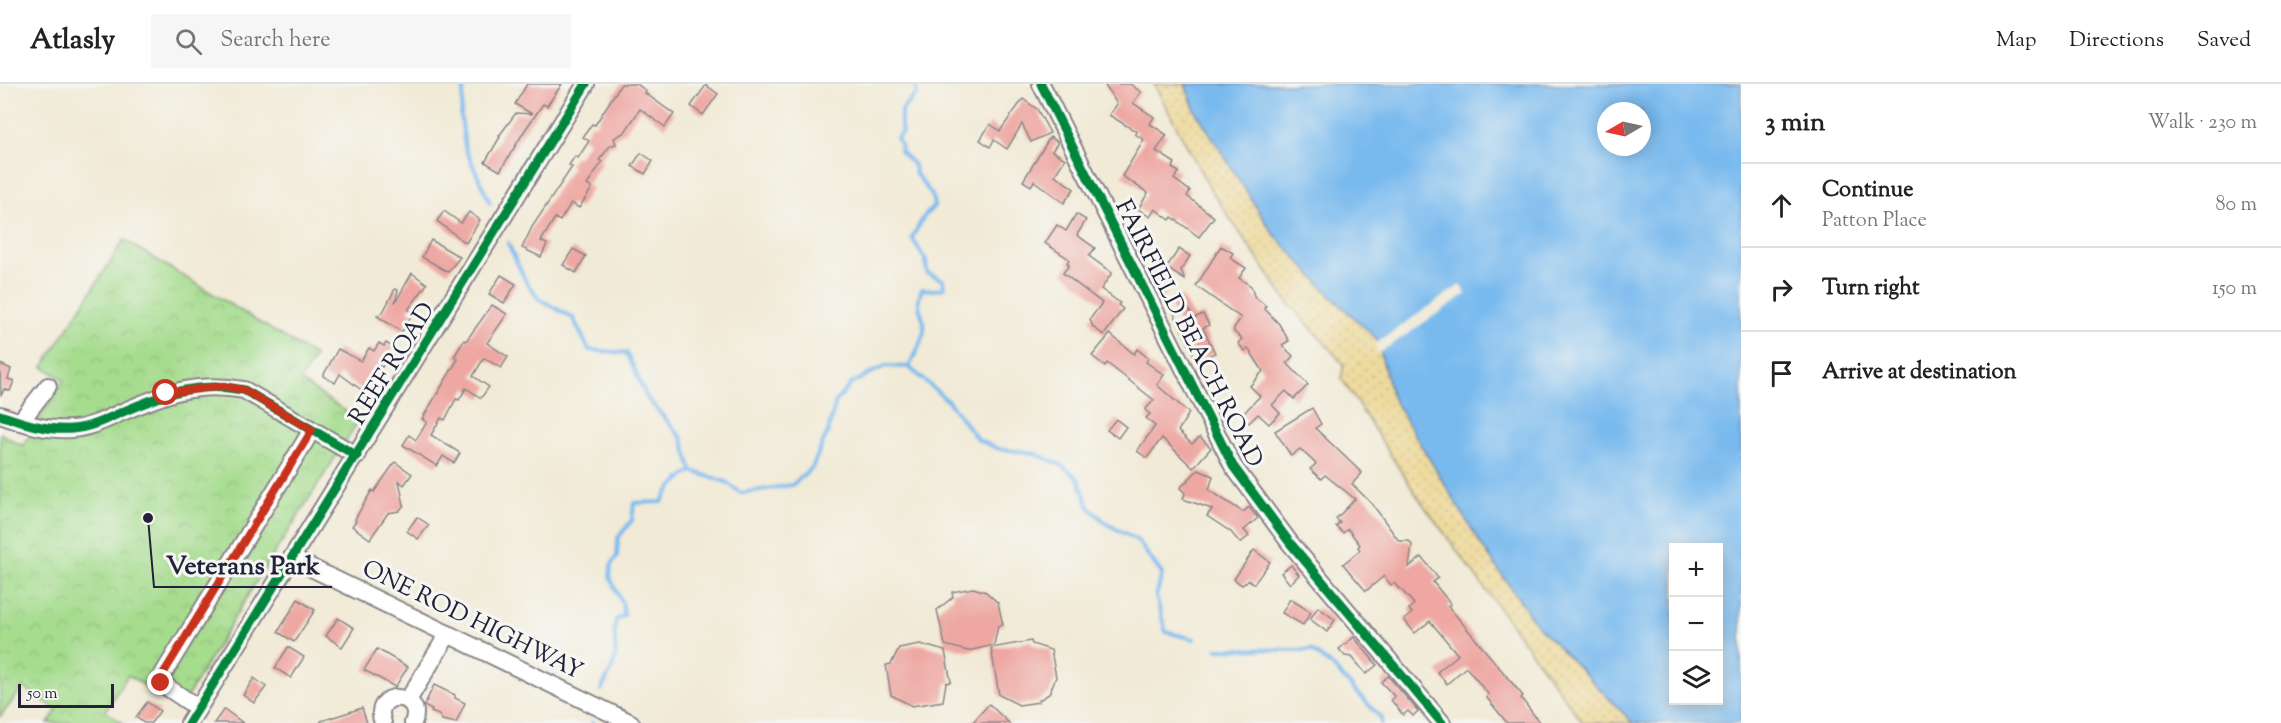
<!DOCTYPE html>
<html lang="en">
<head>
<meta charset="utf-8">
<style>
  body { margin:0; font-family:"Sorts Mill Goudy",serif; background:#f6f6f6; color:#222 }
  .controls { position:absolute; right:18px; bottom:18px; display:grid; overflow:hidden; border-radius:0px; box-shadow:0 3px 15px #0003 }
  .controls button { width:54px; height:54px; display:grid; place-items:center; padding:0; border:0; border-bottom:2px solid #e0e0e0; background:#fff; color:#222; font:30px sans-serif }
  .compass { position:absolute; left:1597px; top:18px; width:54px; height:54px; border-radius:50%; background:#fff; box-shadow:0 3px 15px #0003; rotate:261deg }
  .scale { position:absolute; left:18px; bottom:15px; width:96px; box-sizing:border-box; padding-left:6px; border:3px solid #22223b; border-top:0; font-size:16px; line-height:21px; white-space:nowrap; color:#22223b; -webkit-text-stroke:4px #f6f6f2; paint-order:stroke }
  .stop { position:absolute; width:18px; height:18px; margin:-14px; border:4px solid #c8321e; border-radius:50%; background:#fff }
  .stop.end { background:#c8321e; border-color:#fff; box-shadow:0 2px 6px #0008 }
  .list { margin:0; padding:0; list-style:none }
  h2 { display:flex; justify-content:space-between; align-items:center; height:78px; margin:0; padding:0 24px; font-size:26px }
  h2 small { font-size:20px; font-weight:400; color:#767676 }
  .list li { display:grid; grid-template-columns:39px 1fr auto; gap:18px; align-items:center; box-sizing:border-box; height:84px; padding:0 24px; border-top:2px solid #e0e0e0 }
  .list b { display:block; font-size:22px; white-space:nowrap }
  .list p { margin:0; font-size:20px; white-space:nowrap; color:#767676 }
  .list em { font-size:20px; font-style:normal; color:#767676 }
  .icon { flex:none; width:33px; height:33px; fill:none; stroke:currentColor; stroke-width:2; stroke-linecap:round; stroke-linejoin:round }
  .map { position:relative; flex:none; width:1741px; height:639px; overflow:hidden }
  header { display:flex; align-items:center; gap:36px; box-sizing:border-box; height:84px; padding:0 30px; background:#fff; border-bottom:2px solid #e0e0e0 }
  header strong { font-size:28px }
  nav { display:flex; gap:33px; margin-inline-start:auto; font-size:21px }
  .search { width:420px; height:54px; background:#f6f6f6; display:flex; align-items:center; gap:15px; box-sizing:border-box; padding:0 21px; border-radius:0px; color:#767676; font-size:22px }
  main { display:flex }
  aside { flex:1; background:#fff }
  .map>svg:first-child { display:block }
  .sand { fill:url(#sand-dots); stroke:#887e6c; stroke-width:1.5 }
  .park { fill:url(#park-crowns); stroke:#647f64; stroke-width:1.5 }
  .water { fill:#79baee; stroke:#4e6e94; stroke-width:1.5; fill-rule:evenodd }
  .pier { fill:#f1ead6 }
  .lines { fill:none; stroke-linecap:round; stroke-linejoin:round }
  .stream { stroke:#79baee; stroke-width:4 }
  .building { fill:#eea7a2 }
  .minor-casing { stroke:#8a8688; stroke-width:20 }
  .minor { stroke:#fff; stroke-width:16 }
  .cycleway-casing { stroke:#f6f6f2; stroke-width:13 }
  .cycleway { stroke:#00873e; stroke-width:9 }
  .route { stroke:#c8321e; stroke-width:8 }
  .labels { text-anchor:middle; stroke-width:6; stroke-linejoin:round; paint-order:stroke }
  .street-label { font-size:24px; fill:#22223b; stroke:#f6f6f2 }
  .leader { fill:none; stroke:#22223b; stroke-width:2 }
  .callout-dot { fill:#22223b; stroke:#f6f6f2; stroke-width:2 }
  .callout-label { font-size:26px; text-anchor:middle; font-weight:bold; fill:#22223b; stroke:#f6f6f2; stroke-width:6; stroke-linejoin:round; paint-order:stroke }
</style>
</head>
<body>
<header>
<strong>Atlasly</strong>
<div class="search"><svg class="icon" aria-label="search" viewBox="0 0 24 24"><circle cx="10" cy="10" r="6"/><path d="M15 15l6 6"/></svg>Search here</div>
<nav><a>Map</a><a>Directions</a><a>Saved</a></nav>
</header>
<main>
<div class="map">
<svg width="1741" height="639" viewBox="0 0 1741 639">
  <defs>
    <pattern id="sand-dots" width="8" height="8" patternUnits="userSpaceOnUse" patternTransform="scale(1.5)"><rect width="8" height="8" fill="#eeda9e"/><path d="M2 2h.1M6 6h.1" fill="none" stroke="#ccbb89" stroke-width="1.8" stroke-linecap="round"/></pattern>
    <pattern id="park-crowns" width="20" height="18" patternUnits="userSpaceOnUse" patternTransform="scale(1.5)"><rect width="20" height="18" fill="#a5dc8d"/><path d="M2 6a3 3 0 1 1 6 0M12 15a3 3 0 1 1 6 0" fill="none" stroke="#8ebc7b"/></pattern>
  </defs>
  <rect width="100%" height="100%" fill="#f6f6f2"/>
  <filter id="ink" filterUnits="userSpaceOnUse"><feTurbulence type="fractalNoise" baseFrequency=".0167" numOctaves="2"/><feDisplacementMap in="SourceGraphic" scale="12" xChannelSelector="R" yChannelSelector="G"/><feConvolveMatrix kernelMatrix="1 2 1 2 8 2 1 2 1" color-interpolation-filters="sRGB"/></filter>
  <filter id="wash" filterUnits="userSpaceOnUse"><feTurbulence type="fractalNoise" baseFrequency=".008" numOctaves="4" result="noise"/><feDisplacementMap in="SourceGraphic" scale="24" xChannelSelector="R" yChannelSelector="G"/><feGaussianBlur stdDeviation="1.35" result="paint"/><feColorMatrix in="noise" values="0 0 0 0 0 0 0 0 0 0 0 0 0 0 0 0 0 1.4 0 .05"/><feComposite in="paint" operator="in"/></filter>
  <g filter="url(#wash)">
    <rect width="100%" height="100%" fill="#f1ead6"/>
    <path class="sand" d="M1154,0H1185L1195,27L1332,213L1377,255L1392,313L1536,540L1633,639H1583L1417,412L1341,294L1344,281L1285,215L1210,105Z"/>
    <path class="park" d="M124,156L315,272L300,297L359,336L251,506L180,625L128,591L105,627L123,639H48L57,626L23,603L0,633V349L23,362L64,296L43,283Z"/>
    <path class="water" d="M1185,0H1741V639H1633L1536,540L1480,459L1392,313L1377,255L1332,213L1272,148L1195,26ZM1606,27H1642V63H1606ZM1674,464H1718V616H1674Z"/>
    <path class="pier" d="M1460,201L1466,210L1378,270L1375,260Z"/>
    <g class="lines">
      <g class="stream">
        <path d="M464,0L461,32L465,64L490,119"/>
        <path d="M508,159L525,196L539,215L573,234L589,266L627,269L647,314L682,354L692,387L726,398L741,409L792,401L812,384L828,347L836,317L852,299L885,282L909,283L948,317L978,356L999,365L1034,369L1061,381L1078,394L1089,423L1107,440L1137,456L1162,490L1156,513L1166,548L1194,555"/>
        <path d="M909,283C914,272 922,259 924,247C926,229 913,226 922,205L934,206L944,204L943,196L927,189L926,177L912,154L923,134L934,122L932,111L915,89L914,81L900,67L901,62L897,54L902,48C898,27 902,23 917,10L915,0"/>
        <path d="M1217,565L1311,566L1332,582L1381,634V639"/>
        <path d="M601,606C605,597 611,588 614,579C618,565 612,549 616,536L624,531L623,521L610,493L611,481L617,472L618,454L632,436L634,419L662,418C667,406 680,394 692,387"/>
        <path d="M593,639V638"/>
      </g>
    </g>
    <g id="blocks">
      <g class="building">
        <path d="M527,0H562L547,22L543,20L525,46L500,87L485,78L500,53L499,52L516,29L532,30L515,20Z"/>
        <path d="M621,0H637L646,7L645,9L674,30L665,43L640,25L625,48L614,54L616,60L610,62L599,76L602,78L587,101L592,104L579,124L571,119L560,137L555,134L541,157L547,160L541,173L522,164L532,143L572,83L569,81L575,72L578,74L589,57L583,53L592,40L595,41Z"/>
        <path d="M1104,0H1130L1141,8L1133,19L1154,33L1150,40L1167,51L1156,67L1175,79L1172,84L1179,88L1174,95L1190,107L1187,112L1214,133L1199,153L1172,133L1170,136L1155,125L1150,133L1138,125L1148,109L1122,92L1144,56L1135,50L1137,48L1109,31L1117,20Z"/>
        <path d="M706,1L718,10L703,31L691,22Z"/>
        <path d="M1023,15L1037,25L1050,49L1031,58L1022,40L1007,65L994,56L990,63L980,56L990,40L1000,47Z"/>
        <path d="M1050,53L1058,58L1052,67L1065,75L1055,91L1074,105L1064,119L1034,97L1031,102L1023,97Z"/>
        <path d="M641,69L653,77L645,90L632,82Z"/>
        <path d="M444,127L461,139L469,128L480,136L466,159L437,137Z"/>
        <path d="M1076,130L1086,136L1077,151L1095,164L1089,172L1112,189L1101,205L1120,219L1118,221L1123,225L1104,251L1093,243L1090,235L1102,219L1063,189L1069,181L1067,179L1069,175L1045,159L1057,141L1066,147Z"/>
        <path d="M431,156L460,173L448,188L422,173Z"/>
        <path d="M1221,162L1233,169L1230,174L1246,184L1239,194L1251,202L1254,212L1266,222L1264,224L1279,240L1289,257L1282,261L1293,272L1287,279L1308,301L1294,315L1286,307L1272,321L1280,329L1269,340L1258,330L1249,339L1242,331L1260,312L1250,302L1263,287L1248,264L1245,267L1238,259L1242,255L1234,248V244L1241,234L1196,202Z"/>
        <path d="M573,165L586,172L576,189L563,181Z"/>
        <path d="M1179,165L1190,172L1181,186L1185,196L1166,184Z"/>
        <path d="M1166,185L1173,198L1162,215L1150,194Z"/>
        <path d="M412,189L427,200L408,226L413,229L402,248L377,232L383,228L395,205L398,206L395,219Z"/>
        <path d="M501,191L516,200L504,219L489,210Z"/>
        <path d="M1181,212L1194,234L1203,230L1209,241L1203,244L1215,269L1197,277L1169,219Z"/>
        <path d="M492,221L507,230L487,259L508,273L501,284L484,274L473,292L489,303L481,314L466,304L459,316L456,315L445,336L441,334L431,351L460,369L454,379L443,372L437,382L403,361L409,351L416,356L427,338L422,335L458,275L454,273L464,256L466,257Z"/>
        <path d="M1110,250L1134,270L1137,265L1148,274L1146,278L1164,291L1157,301L1189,329L1178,347L1192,360L1200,353L1211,364L1193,384L1162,354L1147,374L1137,367L1155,342L1146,334L1150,330L1145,326L1154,316L1107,279L1105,282L1092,272Z"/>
        <path d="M379,259L384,262L386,259L395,264L393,268L399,272L393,281L386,277L382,283L379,282L368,297L377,304L371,313L340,290L335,299L323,292L338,265L361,277L369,264L374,267Z"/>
        <path d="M0,280L11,285L8,295L14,297L10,307L4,305L1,312Z"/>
        <path d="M1312,324L1321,340L1315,344L1362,389L1352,400L1373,421L1399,457H1409L1412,461L1409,483L1422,473L1438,494L1433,498L1451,520L1448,522L1523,612L1521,614L1540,639H1507L1487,614L1488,610L1466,583L1447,600L1437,588L1458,571L1430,537L1415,549L1404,536L1412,529L1409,525L1414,520L1400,504L1399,505L1394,499L1391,501L1384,492L1366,507L1343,480L1360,466L1358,463L1360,461L1348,445L1343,449L1336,442L1340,439L1336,435L1355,415L1325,391L1321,395L1310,385L1316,380L1300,365L1291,372L1275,347Z"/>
        <path d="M1116,335L1126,343L1118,354L1107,346Z"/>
        <path d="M395,378L412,390L404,401L399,397L404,421L399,427L388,429L370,455L352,442L356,437L355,435L372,406L374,408Z"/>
        <path d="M1198,386L1213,392L1209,406L1243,428L1249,423L1258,434L1244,446L1249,452L1240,459L1231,448L1207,432L1212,425L1183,415L1185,409L1180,404Z"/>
        <path d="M417,433L429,441L418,455L407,447Z"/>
        <path d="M1254,466L1270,478L1254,500L1249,496L1242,501L1234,495Z"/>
        <path d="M1291,481L1299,491L1290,500L1281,489Z"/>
        <path d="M973,504L986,508L998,519L1003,541L998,542L994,561L968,567L945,561L937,526L953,513L952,508Z"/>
        <path d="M298,515L315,526L294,558L278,548Z"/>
        <path d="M1290,515L1311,528L1303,541L1282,529Z"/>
        <path d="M1318,523L1335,536L1327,548L1310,535Z"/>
        <path d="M338,534L354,544L342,563L326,552Z"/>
        <path d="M1354,553L1377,581L1366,590L1352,573L1345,572L1339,565Z"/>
        <path d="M1031,557L1032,560L1051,566L1056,593L1049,610L1039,616V618L1019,621L999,611L991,564Z"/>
        <path d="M920,560L945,567L951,598L946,599L943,617L912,622L891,611L886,581L891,580L899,564Z"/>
        <path d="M288,563L304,573L291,594L275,584Z"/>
        <path d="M377,565L408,583L395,603L364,586Z"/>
        <path d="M1388,592L1418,627L1413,632L1408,627L1403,631L1391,616L1395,613L1381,598Z"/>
        <path d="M254,594L266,603L254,619L243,611Z"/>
        <path d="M434,601L455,611V614L465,619L456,639L442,636L439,631L431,628L432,626L424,622Z"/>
        <path d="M147,618L160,627L151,639H144L136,633Z"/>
        <path d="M989,620L1009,639H972Z"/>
        <path d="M362,624L367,639H321V637Z"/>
        <path d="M224,625L243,639H214Z"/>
      </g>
    </g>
  </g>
  <g filter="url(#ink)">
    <use href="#blocks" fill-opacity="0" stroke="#8a8688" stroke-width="1.5"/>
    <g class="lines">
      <g class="minor-casing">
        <g id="minor">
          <path d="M1041,0L1233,382L1290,459L1442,639"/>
          <path d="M0,331C23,339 47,347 72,345C89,344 105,336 120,329C164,310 195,297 244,306L357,372"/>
          <path d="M20,338L48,302"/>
          <path d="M293,475L631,639"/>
          <path d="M408,616L448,550"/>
          <path d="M198,624L161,599L160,595L312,346"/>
          <path d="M189,639L586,0"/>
          <path d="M383,639C370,605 426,606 413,639"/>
        </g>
      </g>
      <use href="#minor" class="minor"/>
      <g class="cycleway-casing">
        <g id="cycleway">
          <path d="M1041,0L1233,382L1290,459L1442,639"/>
          <path d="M0,331C23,339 47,347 72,345C89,344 105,336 120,329C164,310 195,297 244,306L357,372"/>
          <path d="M189,639L586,0"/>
        </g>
      </g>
      <use href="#cycleway" class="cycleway"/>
    </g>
  </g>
  <g class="lines" filter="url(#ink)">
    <path class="route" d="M161,599L160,595L312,346L244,306L223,302L166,309"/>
  </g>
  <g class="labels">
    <g class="street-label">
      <text transform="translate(1190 249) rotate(63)" y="8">FAIRFIELD BEACH ROAD</text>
      <text transform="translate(391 279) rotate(-58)" y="8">REEF ROAD</text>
      <text transform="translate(473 535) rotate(26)" y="8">ONE ROD HIGHWAY</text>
    </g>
  </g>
  <path class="leader" d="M148 434L154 503H332"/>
  <circle class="callout-dot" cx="148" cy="434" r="6"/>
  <g class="callout-label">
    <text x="243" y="490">Veterans Park</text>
  </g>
</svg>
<div class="controls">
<button>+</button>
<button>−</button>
<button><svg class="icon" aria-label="layers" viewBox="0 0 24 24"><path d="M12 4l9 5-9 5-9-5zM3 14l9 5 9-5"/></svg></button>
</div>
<svg class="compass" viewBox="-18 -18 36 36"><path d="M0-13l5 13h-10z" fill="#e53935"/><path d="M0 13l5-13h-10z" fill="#767676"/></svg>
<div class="scale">50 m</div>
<div class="stop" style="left:166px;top:309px"></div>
<div class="stop end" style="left:161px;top:599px"></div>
</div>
<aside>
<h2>3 min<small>Walk · 230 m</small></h2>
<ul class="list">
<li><svg class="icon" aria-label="ahead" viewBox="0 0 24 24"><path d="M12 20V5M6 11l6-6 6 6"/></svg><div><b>Continue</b><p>Patton Place</p></div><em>80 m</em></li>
<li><svg class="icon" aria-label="right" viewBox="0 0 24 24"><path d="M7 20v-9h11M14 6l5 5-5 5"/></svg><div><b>Turn right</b></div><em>150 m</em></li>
<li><svg class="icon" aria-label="arrive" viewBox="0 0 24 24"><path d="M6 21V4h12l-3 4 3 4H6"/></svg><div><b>Arrive at destination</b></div></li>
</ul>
</aside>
</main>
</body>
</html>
